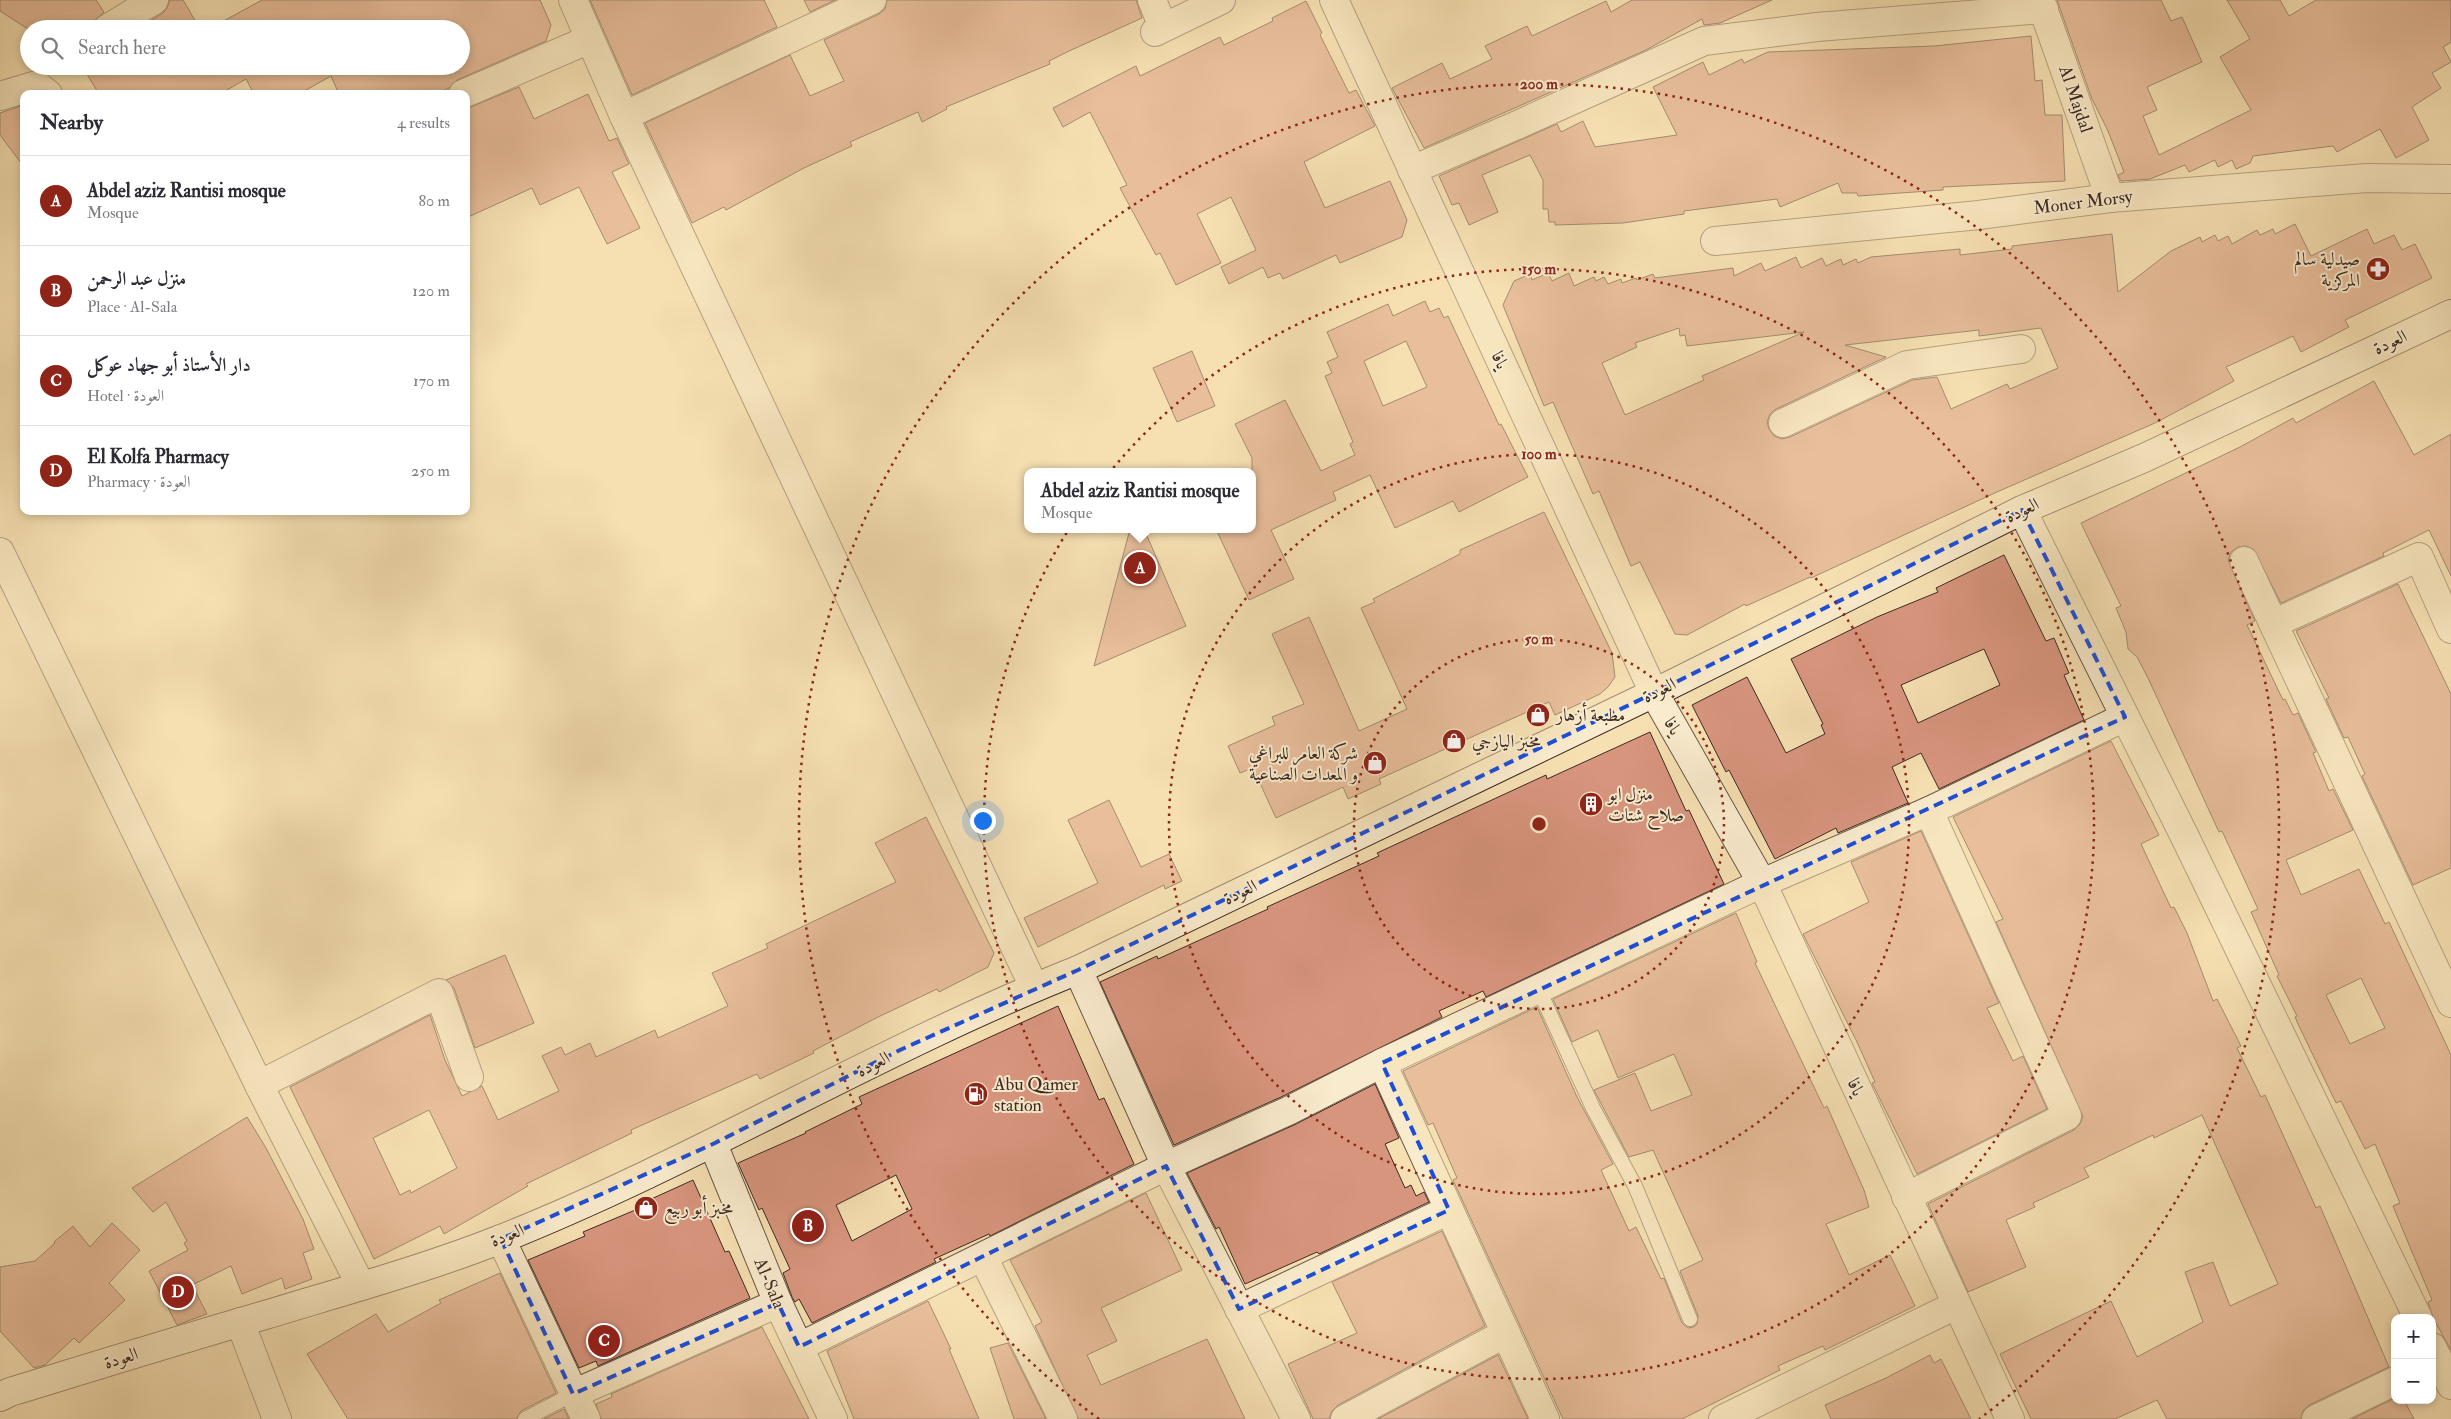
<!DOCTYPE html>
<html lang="en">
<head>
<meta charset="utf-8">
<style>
  body { margin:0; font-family:"IM FELL Double Pica",Amiri,serif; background:#f2f2f3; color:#2b2b33 }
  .controls { position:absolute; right:15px; bottom:15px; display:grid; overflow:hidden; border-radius:10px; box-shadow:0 2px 8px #0003 }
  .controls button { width:45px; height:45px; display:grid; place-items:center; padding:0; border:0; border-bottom:1px solid #e1e1e2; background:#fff; color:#2b2b33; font:25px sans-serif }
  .you { position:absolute; left:982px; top:820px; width:18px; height:18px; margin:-12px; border:4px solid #fff; border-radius:50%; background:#1a73e8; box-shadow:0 0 0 8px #1a73e833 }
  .badge { display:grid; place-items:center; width:32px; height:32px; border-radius:50%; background:#8f2418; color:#fff; font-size:16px; font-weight:700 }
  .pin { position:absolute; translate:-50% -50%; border:2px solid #fff; box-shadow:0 1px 5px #0006 }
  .popup { position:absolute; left:1024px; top:468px; width:232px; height:65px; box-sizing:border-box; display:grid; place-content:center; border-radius:10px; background:#fff; filter:drop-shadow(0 1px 4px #0005); font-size:16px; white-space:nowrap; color:#7c7c81 }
  .popup b { font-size:19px; color:#2b2b33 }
  .popup::after { content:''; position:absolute; left:50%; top:100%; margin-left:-10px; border:10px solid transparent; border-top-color:#fff }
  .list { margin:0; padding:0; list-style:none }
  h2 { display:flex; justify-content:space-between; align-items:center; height:65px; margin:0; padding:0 20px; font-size:21px }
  h2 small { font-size:16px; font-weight:400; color:#7c7c81 }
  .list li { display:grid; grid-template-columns:32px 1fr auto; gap:15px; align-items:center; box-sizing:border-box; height:90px; padding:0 20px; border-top:1px solid #e1e1e2 }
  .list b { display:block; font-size:19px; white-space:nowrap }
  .list p { margin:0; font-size:16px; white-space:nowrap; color:#7c7c81 }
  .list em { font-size:16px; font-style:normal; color:#7c7c81 }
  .icon { flex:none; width:28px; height:28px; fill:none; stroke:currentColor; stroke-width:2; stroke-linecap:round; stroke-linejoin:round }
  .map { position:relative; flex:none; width:2451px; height:1419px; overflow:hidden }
  .search { position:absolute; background:#fff; box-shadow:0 2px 8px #0003; left:20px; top:20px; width:450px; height:55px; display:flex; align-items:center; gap:12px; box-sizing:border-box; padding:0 18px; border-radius:28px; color:#7c7c81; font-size:19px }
  .panel { position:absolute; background:#fff; box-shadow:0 2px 8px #0003; left:20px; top:90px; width:450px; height:425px; border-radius:10px }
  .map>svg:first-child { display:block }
  .building { fill:#d8957e; stroke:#3c2a23; fill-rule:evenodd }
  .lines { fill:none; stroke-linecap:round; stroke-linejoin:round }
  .service-casing { stroke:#6a5847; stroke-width:16 }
  .minor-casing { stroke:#6a5847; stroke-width:30 }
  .secondary-casing { stroke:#3c2a23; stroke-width:30 }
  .service { stroke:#f9ebcd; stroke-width:14 }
  .minor { stroke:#f9ebcd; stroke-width:28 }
  .secondary { stroke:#f9ebcd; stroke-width:28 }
  .marked { fill:none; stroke:#1d4ed8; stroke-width:4; stroke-dasharray:10 6; stroke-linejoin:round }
  .ring { fill:none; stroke:#8f2418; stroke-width:2.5; stroke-dasharray:2.5 5 }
  .labels { text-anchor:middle; stroke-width:4; stroke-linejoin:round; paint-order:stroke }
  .street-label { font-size:18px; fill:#3c2a23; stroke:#f9ebcd }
  .poi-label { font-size:18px; fill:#3c2a23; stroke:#f9ebcd; text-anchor:start }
  .centre { fill:#8f2418; stroke:#f9ebcd; stroke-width:2.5 }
  .ring-label { font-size:15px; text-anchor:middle; font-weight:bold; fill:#8f2418; stroke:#f9ebcd; stroke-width:4; stroke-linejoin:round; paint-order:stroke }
</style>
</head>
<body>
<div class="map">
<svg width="2451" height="1419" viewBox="0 0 2451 1419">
  <rect width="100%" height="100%" fill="#f6e0b2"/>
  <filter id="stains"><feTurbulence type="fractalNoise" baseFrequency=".004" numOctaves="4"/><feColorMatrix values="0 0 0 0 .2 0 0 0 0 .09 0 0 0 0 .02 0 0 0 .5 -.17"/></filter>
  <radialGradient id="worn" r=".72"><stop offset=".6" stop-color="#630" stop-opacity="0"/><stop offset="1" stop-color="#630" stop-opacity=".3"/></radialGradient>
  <g class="building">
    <path d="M0,0H96L104,12L94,21L91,29H28L0,11Z"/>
    <path d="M170,0H183L200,29H137L163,13L167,8Z"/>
    <path d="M262,0H540L551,25L546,41L457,80L449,88L436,94H339L331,76L299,94H254L246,79L220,94H99L82,66H157L162,75L176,66H461V29H209Z"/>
    <path d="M590,0H764L777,27L632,95Z"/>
    <path d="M804,0H835L810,12Z"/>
    <path d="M887,0H1136L1142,18L1067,52L1049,61L1050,64L946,107L947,109L922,122L918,112L850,142L852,146L804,168L726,210L724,207L692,223L645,123L790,55L810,96L844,81L824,40L879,14L885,9Z"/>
    <path d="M1632,0H1772L1720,23L1704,25L1702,19L1646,50L1424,148L1392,88L1442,63L1450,79L1492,59L1485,46L1527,26L1532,36L1606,1L1611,12Z"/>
    <path d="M2057,0H2161L2171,21L2182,17L2202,62L2147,87L2157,110L2143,116L2159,155L2251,110L2220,57L2250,39L2227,0H2280L2289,16L2316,0H2451V42L2443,47L2451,62L2432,73L2441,88L2412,107L2429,140L2396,158L2380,129L2337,152L2333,146L2253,156L2250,163L2236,169L2232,160L2218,167L2215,160L2189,172L2185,165L2150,179L2121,181L2118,175L2124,172L2108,131L2092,99Z"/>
    <path d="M1306,1L1322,33L1320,35L1349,93L1356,90L1375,126L1304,162L1325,208L1390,181L1407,220L1402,237L1340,263L1336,255L1283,279L1280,273L1268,278L1263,267L1229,284L1221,267L1256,250L1231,197L1197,214L1221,263L1176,285L1160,253L1156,255L1120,188L1127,185L1090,112L1063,127L1053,108L1136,66L1140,76L1220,37L1224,45L1273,21L1272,18Z"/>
    <path d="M2031,36L2035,81L2042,80L2045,115H2062L2065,181L1943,187V190L1858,196L1857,193H1842L1838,183L1780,207L1777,199L1684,211V214L1623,223L1555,225V222H1549L1548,209H1543V180L1530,155L1482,175L1498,212L1469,225L1459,203L1452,205L1439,176L1557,124L1561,132L1583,121L1595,147L1677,135L1653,87L1703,62L1709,75L1742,59L1744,63L1768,52L1934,46Z"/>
    <path d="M519,87L534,119L588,94L609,141L617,138L629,164L612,172L640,228L607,244L579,187L540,205L532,188L466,218V109Z"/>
    <path d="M24,105V167L0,135V113Z"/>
    <path d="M2295,224L2311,256L2367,229L2374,244L2394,235L2402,250L2415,244L2432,278L2345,320L2349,327L2301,352L2293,336L2226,367L2234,381L2155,423L1997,492L1811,578L1810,577L1746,606L1745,604L1687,635L1675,634L1640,562L1631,566L1599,491L1593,494L1553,402L1544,406L1503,305L1514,281L1530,274L1532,280L1548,273L1552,281L1569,273L1574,286L1594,277L1596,281L1604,277L1608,284L1621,279L1622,283L1636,278L1637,280L1653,274L1655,278L1733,268L1734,276L1761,263L1765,271L1796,257L1801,268L1822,258L1826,266L1841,259L1843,265L1856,259L1858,263L1871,257L1960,249V255L2012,249V246L2112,234L2118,292L2171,251L2200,237L2202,242L2215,235L2218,241L2228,236L2232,244L2257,230L2260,235L2273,229L2275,234ZM1679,328L1680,336L1685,335L1687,346L1804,332L1702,376L1704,380L1625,415L1602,363L1637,347L1635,343ZM2041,328L2058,368L2010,389L2007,384L1951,409L1937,377L1912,380L1790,437L1782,439L1774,436L1769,429L1767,422L1770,414L1776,409L1886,357L1845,345L1979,330V336Z"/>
    <path d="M1425,301L1430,312L1439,308L1444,318L1448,316L1499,425L1501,424L1528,477L1459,512L1453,501L1395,528L1370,475L1333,492L1336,500L1271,530L1294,579L1249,600L1216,529H1252V458L1235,424L1285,400L1321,471L1355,455L1350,444L1353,442L1325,376L1332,373L1327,362L1338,357L1327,332L1388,304L1393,316ZM1406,341L1427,387L1383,406L1364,361Z"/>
    <path d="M1192,351L1215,406L1177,422L1153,368Z"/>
    <path d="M2374,381L2414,455L2451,434V576L2429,530L2383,553L2384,556L2281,603L2253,549L2246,546L2238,547L2231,552L2228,560L2255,621L2247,625L2283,700L2285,699L2293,715L2298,713L2316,752L2313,753L2329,791L2333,789L2353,830L2286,860L2301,895L2359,869L2385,924L2389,922L2451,1055V1350L2433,1318L2428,1302L2432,1300L2393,1206L2400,1203L2375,1144L2365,1149L2341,1101L2336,1103L2299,1026L2295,1017L2297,1016L2277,976L2279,975L2251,912L2258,909L2222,831L2219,832L2148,678L2137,657L2128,649L2126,632L2116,608L2121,606L2081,523L2240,447L2293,418L2296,423ZM2361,978L2385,1028L2350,1044L2326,995Z"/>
    <path d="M1544,512L1612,653L1615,677L1608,687L1600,694L1555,715L1549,702L1379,779L1381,784L1348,799L1343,787L1276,818L1253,768L1240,773L1228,746L1275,725L1272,717L1304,704L1272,634L1309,617L1359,731L1407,709L1361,608L1375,602L1373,599L1460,554V550Z"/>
    <path d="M1130,529H1144L1186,626L1094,666Z"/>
    <path d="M2004,555L2046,641L2054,638L2069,673L2064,675L2084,720L1939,789L1921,753L1892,767L1908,803L1838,833L1836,828L1775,859L1729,770L1726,772L1692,705L1747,677L1786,753L1825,734L1821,725L1823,724L1791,659L1877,617L1938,592L1936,588ZM1984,649L2000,685L1918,723L1901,685Z"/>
    <path d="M2398,584L2451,694V868L2413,885L2362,776L2365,774L2348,737L2344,738L2326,699L2329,698L2296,631Z"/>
    <path d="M1650,732L1686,811L1689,810L1724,884L1486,997L1483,991L1439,1011L1442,1017L1281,1097L1174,1145L1100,982L1157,956L1158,959L1268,909L1267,907L1379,856L1377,853L1546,775L1547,779Z"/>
    <path d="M2111,741L2159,835L2141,844L2171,908L2174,907L2187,933L2213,1001L2217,999L2241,1046L2237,1048L2261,1097L2265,1095L2316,1208L2320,1206L2389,1367L2309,1405L2303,1411L2301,1419H2167L2157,1400L2115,1419H2031L2000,1354L2111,1301L2137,1357L2203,1322L2185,1272L2213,1262L2230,1306L2278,1284L2202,1115L2154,1138L2153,1135L2084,1168L2089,1177L2033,1203L2035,1207L2006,1220L2026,1267L1968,1292L1928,1204L2074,1130L2080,1124L2083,1117L1996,922L2003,919L1953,817Z"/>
    <path d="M1109,800L1141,867L1169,854L1182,881L1165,889L1164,885L1038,947L1024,918L1098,883L1068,820Z"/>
    <path d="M926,817L994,953L988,967L939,992L937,989L874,1019L813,1051L814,1053L760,1079L757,1074L631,1130L632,1133L526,1184L528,1186L444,1234L440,1226L374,1259L290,1087L430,1015L445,1060L462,1096L482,1086L498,1120L559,1091L542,1056L561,1047L565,1055L590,1043L596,1057L655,1030L658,1038L728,1006L712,973L768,948L766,944L896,882L875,843ZM429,1110L457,1168L411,1193L410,1190L400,1195L373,1138Z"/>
    <path d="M1921,831L1999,1003L1987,1008L2013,1061L2023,1056L2047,1109L1917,1174L1872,1083L1875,1082L1857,1042L1803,934L1869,902L1851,862Z"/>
    <path d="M1736,913L1757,962L1755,963L1824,1108L1827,1106L1864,1190L1869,1207L1826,1224L1849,1275L1890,1255L1915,1306L1825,1350L1823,1346L1778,1366L1780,1370L1682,1419H1563L1453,1180L1457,1178L1433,1123L1428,1125L1403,1071L1537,1007L1577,1097L1613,1164L1601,1170L1629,1231L1636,1227L1661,1279L1664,1278L1682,1323L1688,1328L1694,1327L1697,1324L1698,1316L1680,1271L1703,1260L1653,1150L1629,1157L1594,1090L1635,1073L1651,1111L1692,1095L1674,1054L1618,1078L1598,1030L1572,1042L1553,999Z"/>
    <path d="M505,955L534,1023L475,1048L454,988L446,980Z"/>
    <path d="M1058,1006L1099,1100L1104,1098L1134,1164L990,1236L989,1234L934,1259L936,1262L812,1323L799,1299L795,1302L792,1297L783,1273L790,1269L762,1208L759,1210L738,1163L806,1133L805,1132L862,1104L859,1097ZM896,1175L912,1209L852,1241L836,1205Z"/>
    <path d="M1375,1084L1399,1138L1385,1144L1405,1188L1411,1185L1416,1196L1424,1192L1429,1202L1319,1254L1317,1252L1245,1284L1219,1227L1216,1229L1187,1173L1294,1125Z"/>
    <path d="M247,1117L266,1148L303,1219L314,1249L303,1253L312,1279L285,1289L282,1278L242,1294L231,1266L192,1285L207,1314L177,1325L149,1271L188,1250L184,1243L187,1241L166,1202L153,1212L132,1188Z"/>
    <path d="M693,1180L725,1252L729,1251L750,1298L598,1366L596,1361L579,1368L528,1260L585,1236L583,1232L640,1208L638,1205Z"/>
    <path d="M1146,1193L1182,1270L1101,1308L1117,1341L1087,1355L1101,1385L1207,1339L1245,1419H1078L1035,1326L1042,1322L1010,1260Z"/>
    <path d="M112,1223L140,1250L109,1283L125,1300L79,1343L74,1338L45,1365L34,1368L0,1331V1267L35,1261L55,1243L54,1242L73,1226L90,1247Z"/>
    <path d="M1442,1231L1485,1326L1338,1405L1332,1411L1329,1419H1313L1288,1364L1357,1333L1332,1282Z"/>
    <path d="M500,1273L556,1393L521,1411L516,1419H348L307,1354L376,1314L388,1332L441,1303L439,1300Z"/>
    <path d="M928,1301L951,1349H949L979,1419H854L827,1351Z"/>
    <path d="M762,1327L809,1419H601L596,1404L612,1397L611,1394Z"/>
    <path d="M1008,1343L1046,1419H1014L990,1348Z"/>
    <path d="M1498,1355L1528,1419H1378Z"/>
    <path d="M1930,1355L1934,1363L1941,1359L1971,1419H1831L1825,1405L1886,1378Z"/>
    <path d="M2395,1398V1400H2404L2414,1419H2352Z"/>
    <path d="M564,1409L569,1419H544Z"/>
  </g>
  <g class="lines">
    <g class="service-casing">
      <g id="service">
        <path d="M1539,990L1593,1108L1635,1186L1690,1319"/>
        <path d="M525,1419L573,1394"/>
      </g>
    </g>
    <g class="minor-casing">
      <g id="minor">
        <path d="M573,0L624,116L1034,987"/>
        <path d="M1152,0L1163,27"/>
        <path d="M1334,0L1654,693L1762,883L2010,1419"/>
        <path d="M2040,0L2110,198"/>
        <path d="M107,29L154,0"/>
        <path d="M1155,32L1221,0"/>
        <path d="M463,94L590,39"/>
        <path d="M0,96L37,85L48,94"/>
        <path d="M624,116L872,0"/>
        <path d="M1412,170L1515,126L1704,41L1817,27L2044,9"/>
        <path d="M1715,241L1979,215L2110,198L2367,178L2451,179"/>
        <path d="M1783,423L1907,365L2021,349"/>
        <path d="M2022,510L2184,835L2418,1318"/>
        <path d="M0,552L259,1085L361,1286"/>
        <path d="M2244,561L2451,1003"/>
        <path d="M2275,623L2419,557L2451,629"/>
        <path d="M1078,970L1166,1166L1296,1419"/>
        <path d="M1382,1063L1545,1419"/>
        <path d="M259,1085L439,993L469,1077"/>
        <path d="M713,1144L778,1303L833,1419"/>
        <path d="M1906,1197L2067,1116L1929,811"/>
        <path d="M501,1239L586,1419"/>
        <path d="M983,1257L1063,1419"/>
        <path d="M1239,1309L1449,1210"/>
        <path d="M240,1322L277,1419"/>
        <path d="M799,1347L1166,1166L1288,1111L1382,1063L1762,883L1929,811L2125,717"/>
        <path d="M2432,1347L2451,1385"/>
        <path d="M573,1394L778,1303"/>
        <path d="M1345,1419L1506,1333"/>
        <path d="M1723,1419L1956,1305"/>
        <path d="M2316,1419L2395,1381"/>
      </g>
    </g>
    <g class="secondary-casing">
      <path id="secondary" d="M0,1397L10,1392C95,1366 179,1340 265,1315C344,1291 425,1269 501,1239C699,1160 881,1048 1078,970L1654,693L2022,510L2144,458L2451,314"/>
    </g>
    <use href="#service" class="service"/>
    <use href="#minor" class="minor"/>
    <use href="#secondary" class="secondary"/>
  </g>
  <path d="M0 0H2451V1419H0ZM2022,510L2125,717L1382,1063L1449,1210L1239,1309L1166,1166L799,1347L778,1303L573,1394L501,1239L713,1144L900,1050L1078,970L1654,693Z" fill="#f6e0b2" fill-opacity=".55" fill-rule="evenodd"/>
  <path class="marked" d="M2022,510L2125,717L1382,1063L1449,1210L1239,1309L1166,1166L799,1347L778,1303L573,1394L501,1239L713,1144L900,1050L1078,970L1654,693Z"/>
  <g class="ring">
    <circle cx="1539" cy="824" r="185"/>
    <circle cx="1539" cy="824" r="370"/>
    <circle cx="1539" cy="824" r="555"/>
    <path d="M1099 1419A740 740 0 1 1 1979 1419"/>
  </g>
  <defs>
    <g id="pharmacy-disc" transform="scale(1.25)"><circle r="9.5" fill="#8f2418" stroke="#f9ebcd"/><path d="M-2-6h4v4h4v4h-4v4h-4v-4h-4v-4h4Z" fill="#fff"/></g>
    <g id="shop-disc" transform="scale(1.25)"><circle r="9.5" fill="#8f2418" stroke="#f9ebcd"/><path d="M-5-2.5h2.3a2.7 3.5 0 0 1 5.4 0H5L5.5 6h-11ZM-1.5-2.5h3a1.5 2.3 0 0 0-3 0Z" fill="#fff"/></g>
    <g id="building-disc" transform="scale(1.25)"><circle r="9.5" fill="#8f2418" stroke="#f9ebcd"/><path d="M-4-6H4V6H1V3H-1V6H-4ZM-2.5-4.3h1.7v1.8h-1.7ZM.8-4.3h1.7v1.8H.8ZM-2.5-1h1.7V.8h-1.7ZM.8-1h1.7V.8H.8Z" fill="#fff"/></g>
    <g id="fuel-disc" transform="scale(1.25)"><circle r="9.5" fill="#8f2418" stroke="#f9ebcd"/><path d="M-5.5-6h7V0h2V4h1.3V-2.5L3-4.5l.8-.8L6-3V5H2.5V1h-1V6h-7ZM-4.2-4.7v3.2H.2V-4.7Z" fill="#fff"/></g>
  </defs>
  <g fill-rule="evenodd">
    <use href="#pharmacy-disc" x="2378" y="269"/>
    <use href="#shop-disc" x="1538" y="715"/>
    <use href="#shop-disc" x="1454" y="741"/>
    <use href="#shop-disc" x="1375" y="763"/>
    <use href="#building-disc" x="1591" y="804"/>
    <use href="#fuel-disc" x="976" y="1094"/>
    <use href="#shop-disc" x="646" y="1208"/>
  </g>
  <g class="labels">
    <g class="street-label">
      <text transform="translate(2076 99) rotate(71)" y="6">Al Majdal</text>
      <text transform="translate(2083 202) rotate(-7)" y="6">Moner Morsy</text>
      <text transform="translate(2390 342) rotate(-25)" y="6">العودة</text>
      <text transform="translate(1500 360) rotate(65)" y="6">يافا</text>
      <text transform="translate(2022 510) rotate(-25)" y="6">العودة</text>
      <text transform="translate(1659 690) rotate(-26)" y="6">العودة</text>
      <text transform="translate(1673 726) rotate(60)" y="6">يافا</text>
      <text transform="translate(1240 892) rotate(-26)" y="6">العودة</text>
      <text transform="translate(873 1064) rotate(-27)" y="6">العودة</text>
      <text transform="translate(1856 1087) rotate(65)" y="6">يافا</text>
      <text transform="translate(507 1235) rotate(-22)" y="6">العودة</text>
      <text transform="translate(770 1283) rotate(67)" y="6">Al-Sala</text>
      <text transform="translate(121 1358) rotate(-17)" y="6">العودة</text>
    </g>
    <g class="poi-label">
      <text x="2360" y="265" text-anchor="end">صيدلية سالم<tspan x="2360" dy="21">المركزية</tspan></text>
      <text x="1556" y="721">مطبعة أزهار</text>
      <text x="1472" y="747">مخبز اليازجي</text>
      <text x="1358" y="759" text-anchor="end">شركة العامر للبراغي<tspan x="1358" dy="21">و المعدات الصناعية</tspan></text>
      <text x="1608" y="800">منزل ابو<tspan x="1608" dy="21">صلاح شتات</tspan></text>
      <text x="994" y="1090">Abu Qamer<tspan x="994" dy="21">station</tspan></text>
      <text x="664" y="1214">مخبز أبو ربيع</text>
    </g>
  </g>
  <circle cx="1539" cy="824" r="8" class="centre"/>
  <g class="ring-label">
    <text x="1539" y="89">200 m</text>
    <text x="1539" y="274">150 m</text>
    <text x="1539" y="459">100 m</text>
    <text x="1539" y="644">50 m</text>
  </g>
  <rect width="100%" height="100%" filter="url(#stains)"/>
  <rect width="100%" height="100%" fill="url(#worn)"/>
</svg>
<div class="controls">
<button>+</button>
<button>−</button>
</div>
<div class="you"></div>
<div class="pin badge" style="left:1140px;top:568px">A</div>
<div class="popup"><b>Abdel aziz Rantisi mosque</b>Mosque</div>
<div class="pin badge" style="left:808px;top:1226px">B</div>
<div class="pin badge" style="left:604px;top:1341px">C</div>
<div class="pin badge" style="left:178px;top:1292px">D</div>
<div class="search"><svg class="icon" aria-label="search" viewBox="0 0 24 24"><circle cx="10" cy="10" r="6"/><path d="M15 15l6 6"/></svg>Search here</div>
<section class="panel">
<h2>Nearby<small>4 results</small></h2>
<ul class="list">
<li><span class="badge">A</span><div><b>Abdel aziz Rantisi mosque</b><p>Mosque</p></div><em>80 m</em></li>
<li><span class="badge">B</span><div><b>منزل عبد الرحمن</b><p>Place · Al-Sala</p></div><em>120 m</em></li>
<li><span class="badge">C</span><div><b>دار الأستاذ أبو جهاد عوكل</b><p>Hotel · العودة</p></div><em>170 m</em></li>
<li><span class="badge">D</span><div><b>El Kolfa Pharmacy</b><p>Pharmacy · العودة</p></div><em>250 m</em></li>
</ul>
</section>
</div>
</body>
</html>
